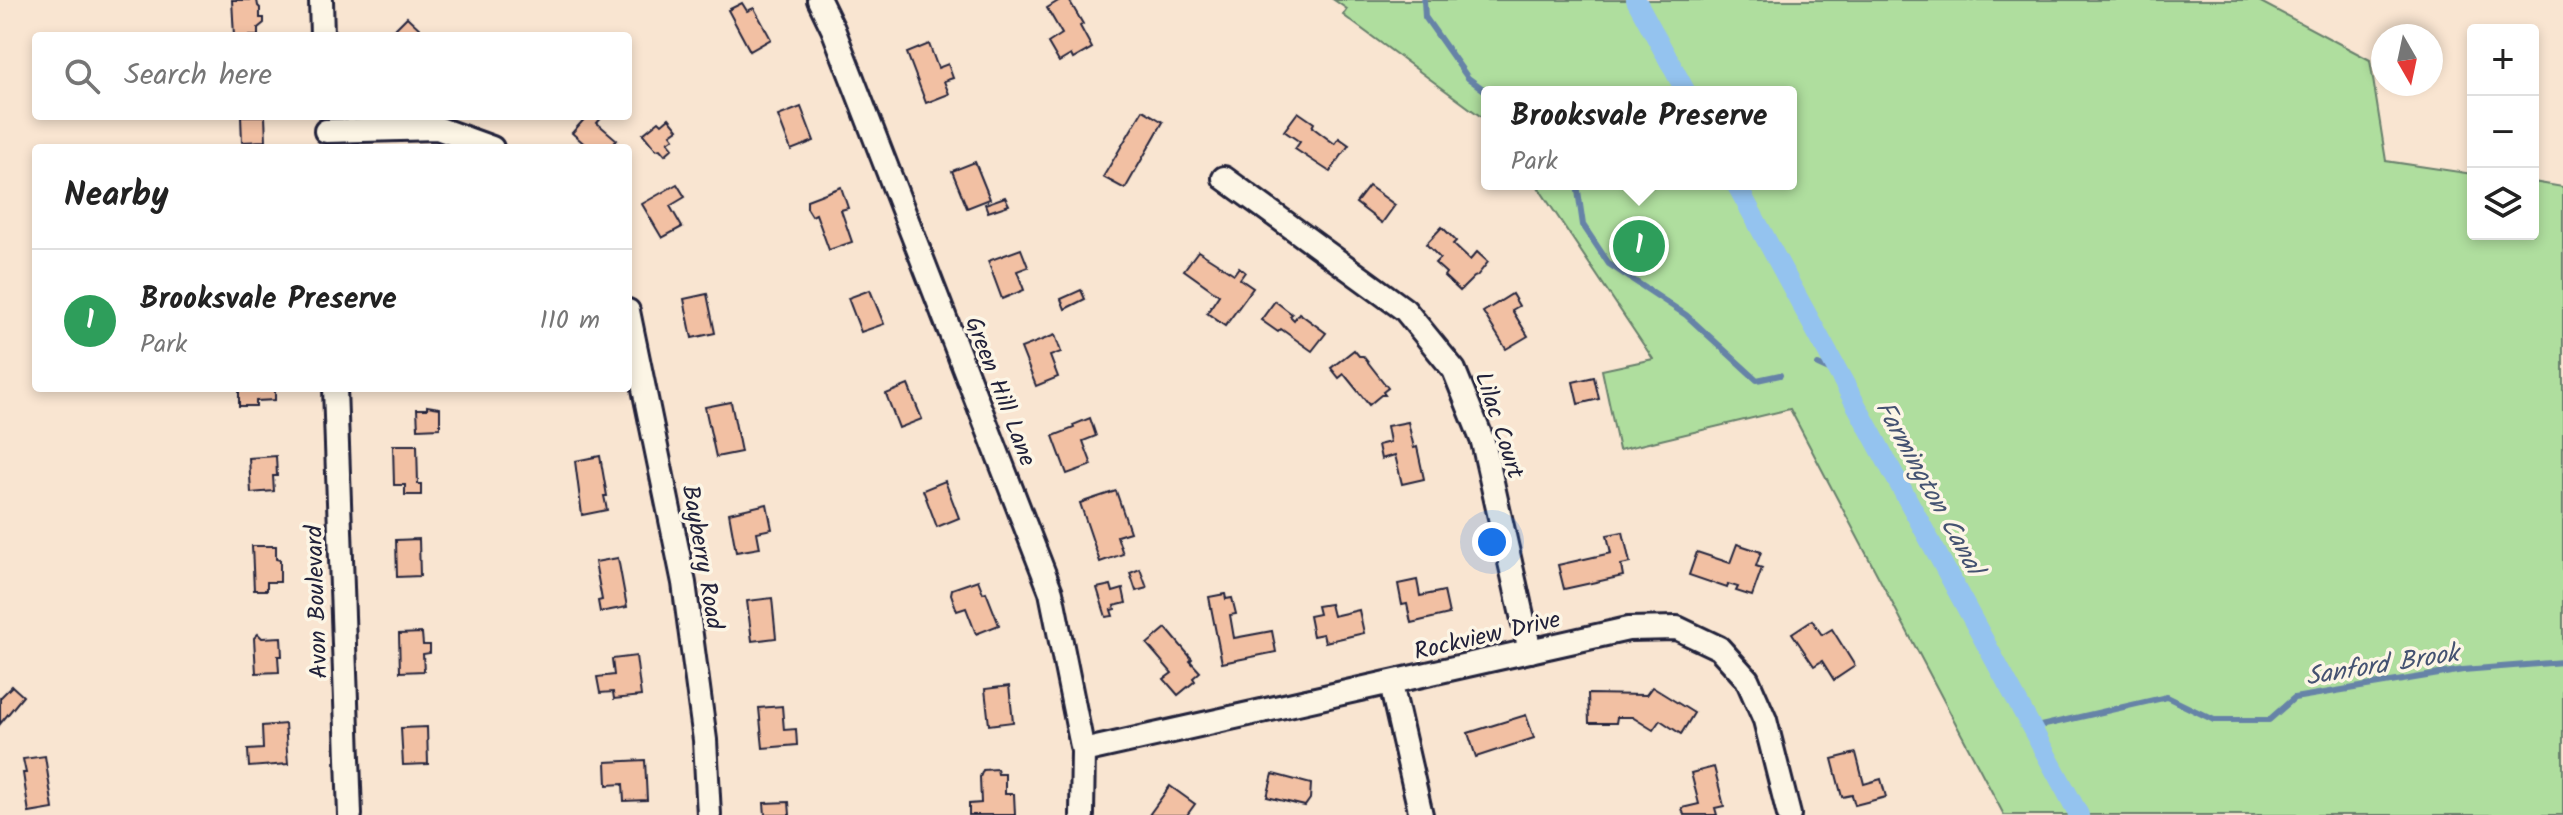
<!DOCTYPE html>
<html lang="en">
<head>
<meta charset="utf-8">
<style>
  body { margin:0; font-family:Kalam,sans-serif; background:#f6f6f6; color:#222 }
  .controls { position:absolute; right:24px; top:24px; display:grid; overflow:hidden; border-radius:8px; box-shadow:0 4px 12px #0003 }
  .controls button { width:72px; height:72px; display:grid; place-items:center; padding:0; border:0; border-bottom:2px solid #e0e0e0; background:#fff; color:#222; font:40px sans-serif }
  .compass { position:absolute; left:2371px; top:24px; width:72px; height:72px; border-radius:50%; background:#fff; box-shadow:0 4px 12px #0003; rotate:171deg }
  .you { position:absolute; left:1492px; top:542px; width:28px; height:28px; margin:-20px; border:6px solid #fff; border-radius:50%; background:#1a73e8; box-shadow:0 0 0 12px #1a73e833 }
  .badge { display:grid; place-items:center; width:52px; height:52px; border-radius:50%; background:#1f6fb2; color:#fff; font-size:26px; font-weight:700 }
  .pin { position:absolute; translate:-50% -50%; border:4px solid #fff; box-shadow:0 2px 8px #0006 }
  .popup { position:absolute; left:1481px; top:86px; width:316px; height:104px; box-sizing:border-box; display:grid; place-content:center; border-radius:8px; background:#fff; filter:drop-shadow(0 2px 6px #0005); font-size:26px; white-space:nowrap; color:#767676 }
  .popup b { font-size:30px; color:#222 }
  .popup::after { content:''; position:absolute; left:50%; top:100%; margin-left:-16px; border:16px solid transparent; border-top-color:#fff }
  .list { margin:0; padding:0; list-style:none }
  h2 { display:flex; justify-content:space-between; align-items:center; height:104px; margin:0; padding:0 32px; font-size:34px }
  h2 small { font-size:26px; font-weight:400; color:#767676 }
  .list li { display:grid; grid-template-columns:52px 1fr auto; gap:24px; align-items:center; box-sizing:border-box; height:144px; padding:0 32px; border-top:2px solid #e0e0e0 }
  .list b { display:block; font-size:30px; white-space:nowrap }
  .list p { margin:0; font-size:26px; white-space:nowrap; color:#767676 }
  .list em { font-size:26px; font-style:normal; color:#767676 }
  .icon { flex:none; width:44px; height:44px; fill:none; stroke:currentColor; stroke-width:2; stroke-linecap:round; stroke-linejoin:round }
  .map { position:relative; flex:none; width:2563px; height:815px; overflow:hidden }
  .search { position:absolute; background:#fff; box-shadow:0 4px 12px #0003; left:32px; top:32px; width:600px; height:88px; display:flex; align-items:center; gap:20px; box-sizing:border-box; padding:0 28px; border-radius:8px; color:#767676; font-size:30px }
  .panel { position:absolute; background:#fff; box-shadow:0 4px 12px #0003; left:32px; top:144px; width:600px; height:248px; border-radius:8px }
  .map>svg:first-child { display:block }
  .green { fill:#afde9e; stroke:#68806c; stroke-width:2 }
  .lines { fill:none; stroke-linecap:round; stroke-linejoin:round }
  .stream { stroke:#6683a7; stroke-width:6 }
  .canal { stroke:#94c3ef; stroke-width:20 }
  .building { fill:#f2c0a3; stroke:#22223b; stroke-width:2 }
  .minor-casing { stroke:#22223b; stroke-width:28 }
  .minor { stroke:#fcf5e5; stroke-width:22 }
  .labels { text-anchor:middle; stroke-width:7; stroke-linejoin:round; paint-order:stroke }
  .street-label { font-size:24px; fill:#22223b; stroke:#fcf5e5 }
  .water-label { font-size:26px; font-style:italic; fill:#445271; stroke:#fcf5e5 }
</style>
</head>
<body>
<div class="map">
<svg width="2563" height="815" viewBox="0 0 2563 815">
  <rect width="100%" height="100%" fill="#f9e5d1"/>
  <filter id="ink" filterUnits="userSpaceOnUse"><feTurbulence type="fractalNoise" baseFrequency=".0125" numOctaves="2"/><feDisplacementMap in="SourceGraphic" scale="16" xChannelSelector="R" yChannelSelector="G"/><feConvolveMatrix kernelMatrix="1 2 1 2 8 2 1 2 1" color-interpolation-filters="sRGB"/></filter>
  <g filter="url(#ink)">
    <path class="green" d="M1334,0H2257L2370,60L2386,161L2473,174V234H2533V182L2563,187V815H2004L1790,409L1619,450L1602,370L1653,359L1536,184H1791V92H1487V121L1343,15L1347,9Z"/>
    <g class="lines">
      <g class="stream">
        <path d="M1424,0L1425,17L1468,78L1487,92"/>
        <path d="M1577,184L1583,225L1609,264L1686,315L1757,380L1780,375"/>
        <path d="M1818,365L1840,375"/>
        <path d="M2032,728L2167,697L2214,720H2269L2294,698L2463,670L2563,662"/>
      </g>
      <g class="canal">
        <path d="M1636,0L1686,92"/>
        <path d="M1736,184L2079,815"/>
      </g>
    </g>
    <g class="building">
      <path d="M232,0H257L258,6L260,8V18H264V23L258,28V36H234Z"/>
      <path d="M1060,0H1069L1083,24L1080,26L1092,48L1073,59L1071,55L1059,62L1048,43L1062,34L1047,8Z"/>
      <path d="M742,3L747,11L754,8L771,39L750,51L728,10Z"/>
      <path d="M407,17L421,30L416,36H388Z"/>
      <path d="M929,44L938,68L948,64L953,78L944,81L949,94L926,103L907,53Z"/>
      <path d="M801,107L814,141L791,150L778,116Z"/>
      <path d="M1143,110L1163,122L1125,189L1103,177Z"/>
      <path d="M1298,112L1314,123L1312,127L1335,144L1339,138L1349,145L1330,172L1295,149L1300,142L1284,131Z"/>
      <path d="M241,116H265L266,141L242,142Z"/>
      <path d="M587,116H603L597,123L617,140L610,148H589L572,133Z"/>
      <path d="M669,118L678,129L671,134L674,138L668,142L673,148L665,155L660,149L656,150L643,134L659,121L662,124Z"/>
      <path d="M975,162L990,199L967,208L952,171Z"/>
      <path d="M677,184L685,197L670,206L682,227L662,238L642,204Z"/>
      <path d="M1369,186L1395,205L1382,223L1356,203Z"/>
      <path d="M841,187L848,208L841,210L852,242L829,250L816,214L812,216L807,208V200Z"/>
      <path d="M1005,197L1009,205L988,212L985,204Z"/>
      <path d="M1442,227L1456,241L1453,244L1470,260L1477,252L1488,262L1477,276L1474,277L1460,291L1444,276L1446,273L1435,263L1440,258L1426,244Z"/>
      <path d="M1021,249L1028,267L1017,271L1024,290L1002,299L988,261Z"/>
      <path d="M1198,251L1234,274L1239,267L1245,272L1240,279L1253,288L1225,326L1207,313L1219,295L1184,270Z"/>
      <path d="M870,290L884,324L861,332L848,298Z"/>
      <path d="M1081,290L1085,299L1065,309L1061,299Z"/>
      <path d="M707,294L715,333L692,338L684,299Z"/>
      <path d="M1512,294L1519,306L1512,310L1528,336L1506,349L1483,312Z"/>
      <path d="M1275,301L1292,314L1290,316L1294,320L1299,313L1326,333L1312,351L1281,329L1278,332L1261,320Z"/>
      <path d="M1055,335L1061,352L1050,356L1058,377L1036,386L1021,348Z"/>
      <path d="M1354,350L1359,356H1363L1388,388L1383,392L1385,395H1381L1369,405L1344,374L1339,378L1331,368Z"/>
      <path d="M1594,377L1599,399L1578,404L1573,382Z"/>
      <path d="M908,385L922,419L899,428L886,394Z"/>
      <path d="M239,388H275V400L256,401V406H239Z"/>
      <path d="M731,402L741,452L716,457L705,407Z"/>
      <path d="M427,406L440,408V428L418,429L417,409H427Z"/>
      <path d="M1090,418L1096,436L1083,441L1092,465L1067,474L1053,436L1074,428L1073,425Z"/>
      <path d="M1408,422L1414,448L1417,447L1424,479L1402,484L1395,455L1381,459L1378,445L1390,442L1387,426Z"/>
      <path d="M393,445H417L418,484H421V495H405V485H394Z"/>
      <path d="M276,456L277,476H273L274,491L251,493L249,458Z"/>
      <path d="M600,456L607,496H604L607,510L582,515L575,461Z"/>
      <path d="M945,481L959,518L937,527L923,490Z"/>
      <path d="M1116,491L1130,532L1117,536L1123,554L1100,562L1080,503Z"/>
      <path d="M767,504L772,529L757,532L760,548L736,552L729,513Z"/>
      <path d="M1623,532L1630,563L1621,565L1623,576L1564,589L1558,565L1611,553L1607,535Z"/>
      <path d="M419,539L420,576L397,577L396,540Z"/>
      <path d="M1737,544L1761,552L1756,566L1762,568L1752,596L1736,591L1738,587L1728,584L1727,588L1689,575L1697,552L1730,563Z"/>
      <path d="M252,546H276V559L280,560V582H267V590H254Z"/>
      <path d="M618,558L627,607L600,612L598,601L602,600L595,562Z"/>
      <path d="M1140,569L1147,588L1136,591L1130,573Z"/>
      <path d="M978,580L983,593L986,592L999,625L976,634L966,608L957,611L951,594L952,589Z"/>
      <path d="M1417,580L1420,596L1444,591L1449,614L1411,623L1407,604L1402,605L1398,584Z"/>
      <path d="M1111,585L1113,592L1123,589L1126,603L1114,606L1115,609L1111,610L1113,616L1106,617L1097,588Z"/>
      <path d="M1225,594L1226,599L1232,598L1236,614L1230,615L1234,638L1272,631L1276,652L1222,663L1209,597Z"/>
      <path d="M772,598L776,638L752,641L747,601Z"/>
      <path d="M1330,604L1333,616L1359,610L1364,633L1325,642L1323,634L1313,636L1309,616L1319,614L1317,606Z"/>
      <path d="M1812,620L1822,635L1832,629L1855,666L1834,680L1822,661L1814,666L1792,633Z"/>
      <path d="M1166,628L1192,659L1190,661L1200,672L1193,678L1195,681L1178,695L1164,679L1172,673L1147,644Z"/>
      <path d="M422,633L423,645H430V653L423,654L424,671L400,672L399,634Z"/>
      <path d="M258,634L262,638L281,637L282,656H278L279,672L256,673L254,638Z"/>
      <path d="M636,656L641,696L614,699L613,692L600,693L597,677L614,675L612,659Z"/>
      <path d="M12,686L23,696L0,724V698Z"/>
      <path d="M1009,686L1013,722L989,725L985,689Z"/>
      <path d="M1652,687L1694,713L1681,734L1660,720L1653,730L1632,717H1617L1616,723H1589L1588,694L1646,695Z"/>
      <path d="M782,706L784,730L796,729L797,745L763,748L759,708Z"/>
      <path d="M1526,715L1534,738L1476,757L1468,733Z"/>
      <path d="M285,724L288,764L249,767L248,750L263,749L262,726Z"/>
      <path d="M427,727L428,764L403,765L401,728Z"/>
      <path d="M1856,753L1864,784L1881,779L1886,797L1855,805L1852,795L1842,797L1832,759Z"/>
      <path d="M45,756L53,809L29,813L23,773H26L23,759Z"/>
      <path d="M645,760L647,800L624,801L623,784L607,785L606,762Z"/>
      <path d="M1714,767L1724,806L1715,808L1717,815H1684L1682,808L1699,804L1691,773Z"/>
      <path d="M997,769L998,774H1005V794H1014L1015,815H969V804L981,803L980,777L983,770Z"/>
      <path d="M1273,774L1311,784L1310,799L1305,806L1267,797Z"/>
      <path d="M1170,786L1195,804L1187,815H1149Z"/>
      <path d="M789,802L790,815H765L764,803Z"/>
    </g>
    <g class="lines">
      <g class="minor-casing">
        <g id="minor">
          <path d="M321,0L322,36"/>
          <path d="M819,0L833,29L1051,592L1083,751L1082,815"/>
          <path d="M326,131L437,128L492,148"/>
          <path d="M1224,178L1405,310L1454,370L1483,442L1530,651"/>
          <path d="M628,311L684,583L705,740L709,815"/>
          <path d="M335,388L350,815"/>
          <path d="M1391,684L1421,815"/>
          <path d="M1083,751L1628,629L1677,628L1719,648L1747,679L1765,720L1789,815"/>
        </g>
      </g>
      <use href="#minor" class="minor"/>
    </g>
  </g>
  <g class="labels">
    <g class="street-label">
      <text transform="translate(1001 391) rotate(69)" y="8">Green Hill Lane</text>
      <text transform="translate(1500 425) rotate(72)" y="8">Lilac Court</text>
      <text transform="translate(703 557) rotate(80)" y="8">Bayberry Road</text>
      <text transform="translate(316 602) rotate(-92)" y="8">Avon Boulevard</text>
      <text transform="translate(1487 635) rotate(-13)" y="8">Rockview Drive</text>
    </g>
    <g class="water-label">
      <text transform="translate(1930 487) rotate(61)" y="9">Farmington Canal</text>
      <text transform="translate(2382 664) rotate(-9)" y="9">Sanford Brook</text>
    </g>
  </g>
</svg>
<div class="controls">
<button>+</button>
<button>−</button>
<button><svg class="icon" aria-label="layers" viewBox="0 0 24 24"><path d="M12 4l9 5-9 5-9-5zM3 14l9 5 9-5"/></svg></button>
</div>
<svg class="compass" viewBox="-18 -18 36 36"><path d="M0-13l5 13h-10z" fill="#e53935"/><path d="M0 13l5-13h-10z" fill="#767676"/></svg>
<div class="you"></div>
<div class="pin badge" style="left:1639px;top:246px;background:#2e9e5b">1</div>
<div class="popup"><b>Brooksvale Preserve</b>Park</div>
<div class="search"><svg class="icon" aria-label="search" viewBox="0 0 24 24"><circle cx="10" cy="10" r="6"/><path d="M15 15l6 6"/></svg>Search here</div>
<section class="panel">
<h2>Nearby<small></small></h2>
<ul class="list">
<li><span class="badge" style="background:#2e9e5b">1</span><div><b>Brooksvale Preserve</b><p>Park</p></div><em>110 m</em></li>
</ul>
</section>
</div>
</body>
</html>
